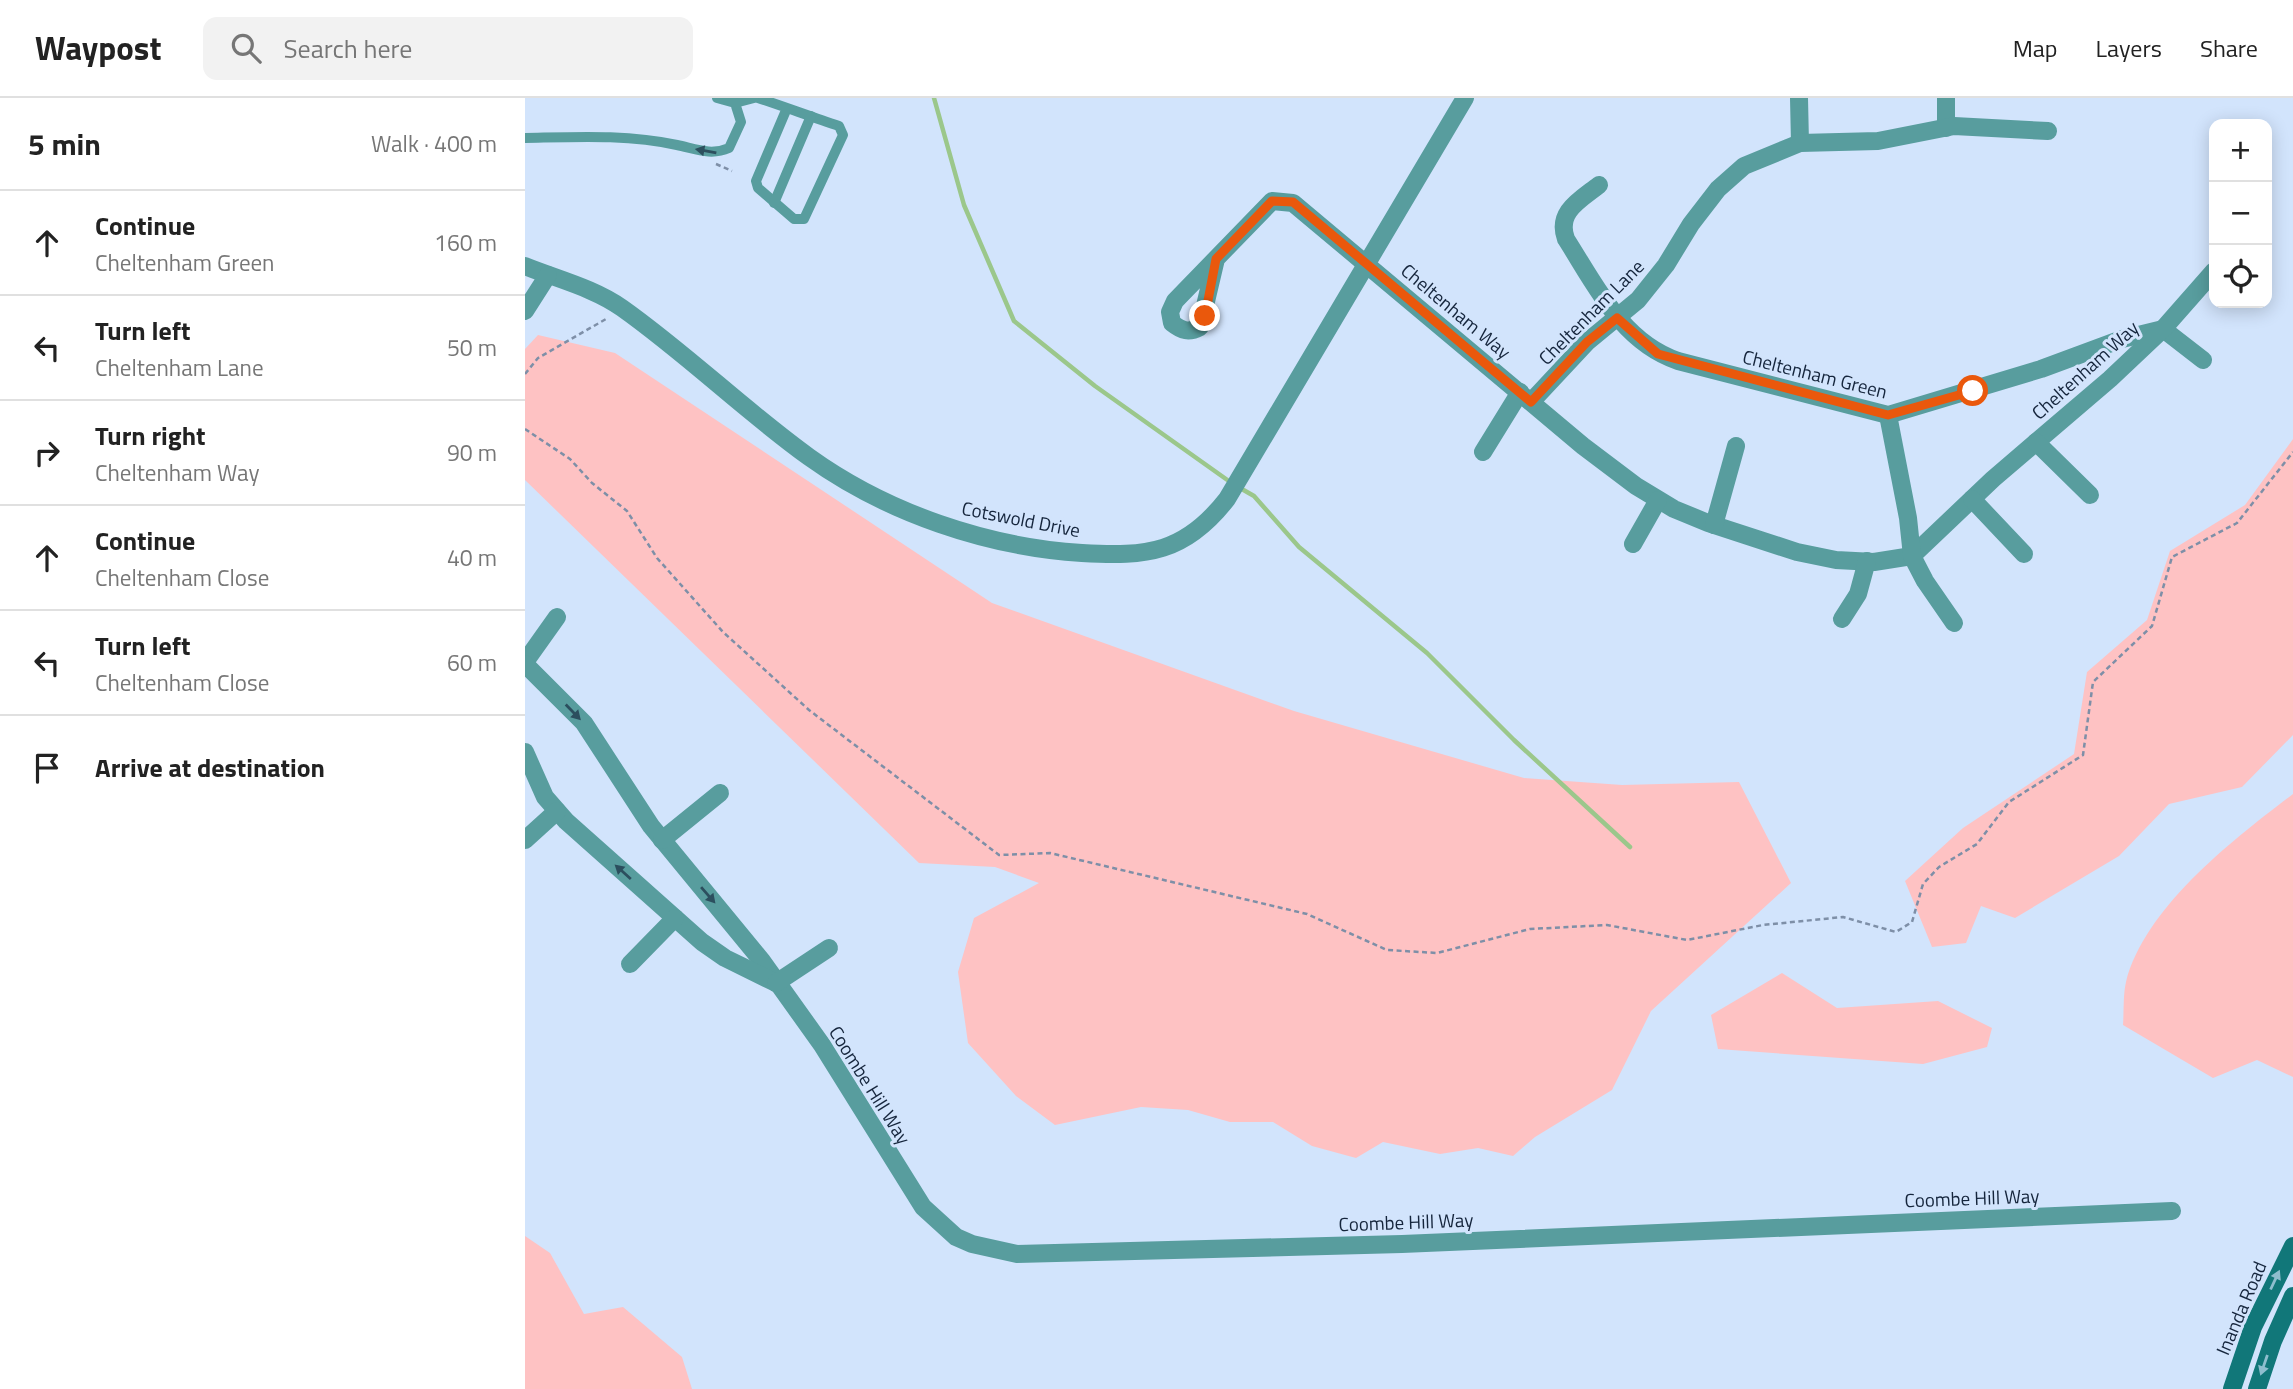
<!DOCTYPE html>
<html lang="en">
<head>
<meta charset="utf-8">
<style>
  body { margin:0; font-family:"Titillium Web",sans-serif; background:#f2f2f2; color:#222 }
  .controls { position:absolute; right:21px; top:21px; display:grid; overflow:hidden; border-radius:14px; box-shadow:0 4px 18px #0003 }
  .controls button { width:63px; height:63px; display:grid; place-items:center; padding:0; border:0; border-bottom:2px solid #e0e0e0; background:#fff; color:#222; font:35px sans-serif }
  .stop { position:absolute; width:21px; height:21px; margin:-16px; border:5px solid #ea580c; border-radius:50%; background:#fff }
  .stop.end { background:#ea580c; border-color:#fff; box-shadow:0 2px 7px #0008 }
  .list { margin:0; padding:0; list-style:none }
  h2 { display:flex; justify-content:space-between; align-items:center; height:91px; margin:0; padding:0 28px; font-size:30px }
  h2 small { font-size:23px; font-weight:400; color:#767676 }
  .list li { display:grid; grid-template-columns:46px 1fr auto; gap:21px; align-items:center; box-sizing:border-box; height:105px; padding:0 28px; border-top:2px solid #e0e0e0 }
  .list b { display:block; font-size:26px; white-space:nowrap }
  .list p { margin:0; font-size:23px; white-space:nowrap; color:#767676 }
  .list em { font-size:23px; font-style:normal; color:#767676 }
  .icon { flex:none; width:38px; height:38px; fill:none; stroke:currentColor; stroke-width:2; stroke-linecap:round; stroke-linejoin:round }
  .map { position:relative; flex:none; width:1768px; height:1291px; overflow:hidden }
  header { display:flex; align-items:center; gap:42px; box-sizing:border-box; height:98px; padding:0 35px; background:#fff; border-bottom:2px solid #e0e0e0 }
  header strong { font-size:33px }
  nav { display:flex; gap:38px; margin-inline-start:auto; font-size:24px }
  .search { width:490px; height:63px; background:#f2f2f2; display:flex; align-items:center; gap:18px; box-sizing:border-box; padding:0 24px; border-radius:14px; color:#767676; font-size:26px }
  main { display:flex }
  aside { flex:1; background:#fff }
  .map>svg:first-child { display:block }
  .green { fill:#fec2c3 }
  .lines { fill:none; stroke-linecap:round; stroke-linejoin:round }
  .stream { stroke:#9bc78b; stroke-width:4.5 }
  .path { stroke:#7e8fa7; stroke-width:2.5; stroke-dasharray:5 3.5; stroke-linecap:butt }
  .lane { stroke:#589d9e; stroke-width:10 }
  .street { stroke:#589d9e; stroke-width:18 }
  .secondary { stroke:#117779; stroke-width:18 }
  .oneway { fill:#2c4f5e }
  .oneway2 { fill:#8ebece }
  .route { stroke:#ea580c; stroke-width:9 }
  .labels { text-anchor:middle; stroke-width:6; stroke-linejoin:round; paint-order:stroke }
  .street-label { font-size:19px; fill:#15253c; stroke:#d2e4fc }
</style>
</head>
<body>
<header>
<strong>Waypost</strong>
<div class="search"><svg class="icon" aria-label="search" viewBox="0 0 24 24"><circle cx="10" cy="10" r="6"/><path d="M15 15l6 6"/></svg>Search here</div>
<nav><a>Map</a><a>Layers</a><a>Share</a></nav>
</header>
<main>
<aside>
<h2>5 min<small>Walk · 400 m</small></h2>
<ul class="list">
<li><svg class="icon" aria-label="ahead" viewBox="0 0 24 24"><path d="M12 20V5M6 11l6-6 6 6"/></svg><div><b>Continue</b><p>Cheltenham Green</p></div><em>160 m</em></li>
<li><svg class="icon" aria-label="left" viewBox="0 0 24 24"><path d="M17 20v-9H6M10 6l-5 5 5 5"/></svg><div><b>Turn left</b><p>Cheltenham Lane</p></div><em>50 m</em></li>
<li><svg class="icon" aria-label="right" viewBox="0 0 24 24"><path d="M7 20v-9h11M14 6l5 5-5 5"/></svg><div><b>Turn right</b><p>Cheltenham Way</p></div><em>90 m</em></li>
<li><svg class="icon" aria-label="ahead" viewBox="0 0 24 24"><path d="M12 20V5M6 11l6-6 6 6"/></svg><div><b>Continue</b><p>Cheltenham Close</p></div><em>40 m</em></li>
<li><svg class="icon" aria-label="left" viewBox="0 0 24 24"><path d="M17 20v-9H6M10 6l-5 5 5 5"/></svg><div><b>Turn left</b><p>Cheltenham Close</p></div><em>60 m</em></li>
<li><svg class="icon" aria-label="arrive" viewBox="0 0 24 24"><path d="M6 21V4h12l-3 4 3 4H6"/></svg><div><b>Arrive at destination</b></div></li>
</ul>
</aside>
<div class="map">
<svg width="1768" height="1291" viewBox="0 0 1768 1291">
  <rect width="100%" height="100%" fill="#d2e4fc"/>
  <g class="green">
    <path d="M13,237L90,255L467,505L769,613L999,680L1097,687L1214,684L1266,785L1126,913L1087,992L1010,1039L988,1058L953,1050L915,1056L858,1044L831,1060L787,1048L748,1024H705L663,1012L616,1009L530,1027L491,998L443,945L433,874L449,820L514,785L470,769L394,765L0,382V251Z"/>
    <path d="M1768,341V637L1717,689L1644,706L1594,758L1490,820L1456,808L1441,845L1407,849L1380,783L1438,730L1549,656L1562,574L1622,522L1645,453L1720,407Z"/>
    <path d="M1768,696V979L1732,962L1688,980L1598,927C1599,913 1598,897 1601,884C1620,809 1709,741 1768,696Z"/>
    <path d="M1257,875L1312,910L1413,903L1467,930L1462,949L1398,966L1193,951L1186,917Z"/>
    <path d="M0,1138L25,1155L59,1216L98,1209L157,1259L167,1291H0Z"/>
  </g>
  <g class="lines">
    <g class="stream">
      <path d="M409,0L439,107L489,223L570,288L708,386"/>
      <path d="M715,390L729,398L774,449L902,555L989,642L1105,749"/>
    </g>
    <g class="path">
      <path d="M191,66L207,73"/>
      <path d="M0,276L13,260L81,221"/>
      <path d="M0,331L45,361L67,385L102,413L132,460L198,534L284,612L474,757L525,755L782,816L862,852L912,855L1005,831L1082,827L1162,842L1238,827L1318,819L1371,834L1387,824L1398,786L1414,769L1452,746L1484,704L1558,657L1568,584L1627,528L1647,459L1712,425L1768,354"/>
    </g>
    <g class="lane">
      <path d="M233,0C260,9 287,19 314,28L318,37L279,121H269L233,90L231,83L262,10"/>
      <path d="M210,5L229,0"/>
      <path d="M0,40C50,39 102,36 152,47C171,51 186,58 204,50L216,24L210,5L192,0"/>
      <path d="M249,105L286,18"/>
    </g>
    <g class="street">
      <path d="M1274,0L1275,45"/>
      <path d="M1421,0V30"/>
      <path d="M1074,87C1055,102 1031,114 1041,141C1071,188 1097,244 1153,263L1363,317L1516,271L1597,241L1638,231L1678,262"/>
      <path d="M691,161L675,229C664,235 657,233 647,225L645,214L650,203L747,103L768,105L1058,348L1111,388L1149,411L1183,425L1272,454L1311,462L1349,464L1387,458L1468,381L1585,281L1638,231L1689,173"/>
      <path d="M0,168C32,181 69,190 97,210C162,256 220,313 284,359C362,415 462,449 557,455C622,459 660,455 702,401L940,0"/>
      <path d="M0,213L23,177"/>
      <path d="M1006,304L1062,244L1113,202L1141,167L1166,126L1193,91L1219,68L1275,45L1353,43L1429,28L1523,33"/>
      <path d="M1363,317L1383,420L1387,458L1400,483L1429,525"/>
      <path d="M1511,344L1565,397"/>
      <path d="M958,354L995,294"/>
      <path d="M1447,401L1499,456"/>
      <path d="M1189,427L1211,348"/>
      <path d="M1108,446L1133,402"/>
      <path d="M1317,521L1333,496L1342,463"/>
      <path d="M0,564L32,519"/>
      <path d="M0,566L59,625L126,728L237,863L297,947L398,1109L431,1139L447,1146L492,1156L877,1146L1647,1113"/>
      <path d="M0,654L20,699L41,723L177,844L200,860L251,885"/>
      <path d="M0,742L32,713"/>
      <path d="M137,742L195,695"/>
      <path d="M105,866L150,820"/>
      <path d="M251,885L304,850"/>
    </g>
    <g class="secondary">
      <path d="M1707,1291L1728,1229L1768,1148"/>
      <path d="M1732,1291L1748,1243L1768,1198"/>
    </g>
  </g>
  <defs><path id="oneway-solid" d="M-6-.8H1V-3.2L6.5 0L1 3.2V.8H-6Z" transform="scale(1.75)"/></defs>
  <g class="oneway">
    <use href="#oneway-solid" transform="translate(181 53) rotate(-170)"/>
    <use href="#oneway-solid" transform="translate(48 614) rotate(46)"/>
    <use href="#oneway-solid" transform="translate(98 774) rotate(-138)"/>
    <use href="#oneway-solid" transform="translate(183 797) rotate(49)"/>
  </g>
  <g class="oneway2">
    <use href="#oneway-solid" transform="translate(1750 1182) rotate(-65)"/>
    <use href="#oneway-solid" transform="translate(1739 1267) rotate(109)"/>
  </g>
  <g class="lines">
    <path class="route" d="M680,218L691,161L747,103L768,104L1006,304L1062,244L1092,220L1133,256L1363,317L1448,293"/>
  </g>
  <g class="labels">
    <g class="street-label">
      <text transform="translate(931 213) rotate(40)" y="7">Cheltenham Way</text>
      <text transform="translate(1066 214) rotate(-45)" y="7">Cheltenham Lane</text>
      <text transform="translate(1560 272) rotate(-42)" y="7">Cheltenham Way</text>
      <text transform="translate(1290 276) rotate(14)" y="7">Cheltenham Green</text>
      <text transform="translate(496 421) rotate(11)" y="7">Cotswold Drive</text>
      <text transform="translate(345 987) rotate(58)" y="7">Coombe Hill Way</text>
      <text transform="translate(1447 1100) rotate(-2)" y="7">Coombe Hill Way</text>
      <text transform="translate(881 1124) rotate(-2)" y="7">Coombe Hill Way</text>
      <text transform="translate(1716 1210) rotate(-67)" y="7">Inanda Road</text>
    </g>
  </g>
</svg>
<div class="controls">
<button>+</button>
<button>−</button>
<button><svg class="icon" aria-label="locate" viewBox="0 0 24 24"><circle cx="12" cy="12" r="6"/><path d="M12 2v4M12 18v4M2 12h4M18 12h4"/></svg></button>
</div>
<div class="stop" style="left:1448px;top:293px"></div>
<div class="stop end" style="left:680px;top:218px"></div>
</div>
</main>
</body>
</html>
